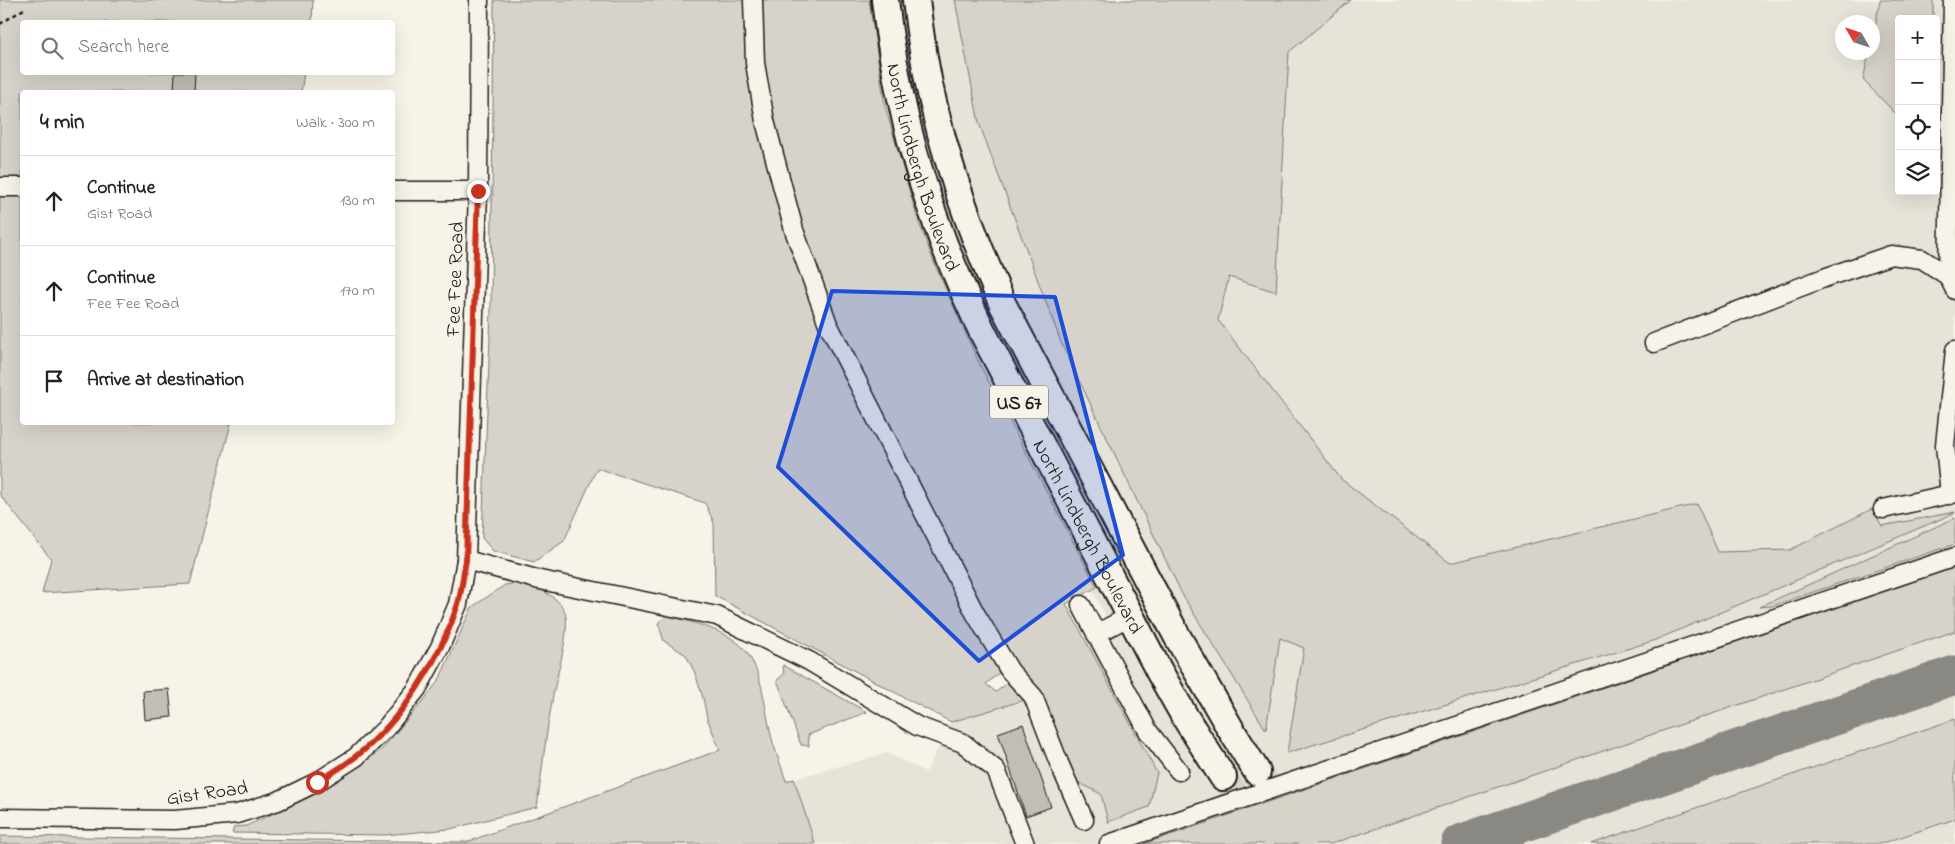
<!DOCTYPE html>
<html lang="en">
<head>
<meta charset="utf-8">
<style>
  body { margin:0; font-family:"Indie Flower",sans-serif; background:#f2f2f2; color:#222 }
  .controls { position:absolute; right:15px; top:15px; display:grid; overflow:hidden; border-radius:5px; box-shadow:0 5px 20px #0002 }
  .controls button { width:45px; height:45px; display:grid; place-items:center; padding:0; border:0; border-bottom:1px solid #e0e0e0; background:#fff; color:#222; font:25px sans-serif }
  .compass { position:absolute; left:1835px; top:15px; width:45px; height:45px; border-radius:50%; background:#fff; box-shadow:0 5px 20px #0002; rotate:309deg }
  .stop { position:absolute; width:15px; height:15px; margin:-11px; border:4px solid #c8321e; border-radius:50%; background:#fff }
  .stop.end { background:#c8321e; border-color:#fff; box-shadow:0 1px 5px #0008 }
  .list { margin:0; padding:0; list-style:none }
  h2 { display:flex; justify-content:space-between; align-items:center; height:65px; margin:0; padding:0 20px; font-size:21px }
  h2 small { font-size:16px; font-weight:400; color:#767676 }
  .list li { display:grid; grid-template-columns:32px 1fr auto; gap:15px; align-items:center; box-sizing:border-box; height:90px; padding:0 20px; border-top:1px solid #e0e0e0 }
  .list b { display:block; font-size:19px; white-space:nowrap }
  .list p { margin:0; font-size:16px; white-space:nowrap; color:#767676 }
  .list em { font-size:16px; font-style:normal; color:#767676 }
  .icon { flex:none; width:28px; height:28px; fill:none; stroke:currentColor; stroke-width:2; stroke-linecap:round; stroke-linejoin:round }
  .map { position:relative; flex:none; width:1955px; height:844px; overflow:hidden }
  .search { position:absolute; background:#fff; box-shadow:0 5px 20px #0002; left:20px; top:20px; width:375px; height:55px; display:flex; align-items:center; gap:12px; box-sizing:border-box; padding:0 18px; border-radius:5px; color:#767676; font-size:19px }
  .panel { position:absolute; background:#fff; box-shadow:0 5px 20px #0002; left:20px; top:90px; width:375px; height:335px; border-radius:5px }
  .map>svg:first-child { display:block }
  .built { fill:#e6e3d9; fill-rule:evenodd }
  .green { fill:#d7d3cb; stroke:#7a7874 }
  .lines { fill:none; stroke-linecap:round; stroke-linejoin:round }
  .taxiway { stroke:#8a8882; stroke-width:39 }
  .building { fill:#c0beb5; stroke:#1c1c1c }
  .highway-tunnel { stroke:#d6d3c9; stroke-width:26; stroke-dasharray:26 13; stroke-linecap:butt }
  .minor-casing { stroke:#1c1c1c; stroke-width:21 }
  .highway-casing { stroke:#1c1c1c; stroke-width:30 }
  .path { stroke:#1c1c1c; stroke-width:2.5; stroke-dasharray:4 4; stroke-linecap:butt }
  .minor { stroke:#f7f3e8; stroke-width:18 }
  .highway { stroke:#f7f3e8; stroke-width:26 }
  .route { stroke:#c8321e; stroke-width:6 }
  .marked { fill:#1d4ed8; fill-opacity:0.2; stroke:#1d4ed8; stroke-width:4; stroke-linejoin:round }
  .labels { text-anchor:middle; stroke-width:5; stroke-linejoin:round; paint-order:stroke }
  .shield { fill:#f7f3e8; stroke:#5e5c59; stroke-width:1 }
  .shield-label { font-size:19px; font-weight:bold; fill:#1c1c1c }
  .street-label { font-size:20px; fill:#1c1c1c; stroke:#f7f3e8 }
</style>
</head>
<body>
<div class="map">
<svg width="1955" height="844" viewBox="0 0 1955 844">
  <rect width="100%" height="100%" fill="#f7f3e8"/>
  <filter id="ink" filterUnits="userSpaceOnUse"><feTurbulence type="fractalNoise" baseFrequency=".02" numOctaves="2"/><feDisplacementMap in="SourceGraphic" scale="10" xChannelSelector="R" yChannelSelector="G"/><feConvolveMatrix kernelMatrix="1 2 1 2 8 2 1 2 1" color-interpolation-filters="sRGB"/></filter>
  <g filter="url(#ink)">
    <path class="built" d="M861,0H1955V844H0V836L467,842L767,732L786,781L887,753L926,772L951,722L1113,630L985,387L885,153ZM1899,19H1936V191H1899ZM1842,22H1872V52H1842Z"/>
    <g class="green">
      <path d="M0,0H313L312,22H22V72L304,73L301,92H22V422L231,423L190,584L42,593L51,559L0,495Z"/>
      <path d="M494,0H745L749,55L839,357L999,673L986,684L996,692L1010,681L1028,699L951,722L924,708L715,596L714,523L705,503L597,468L564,541L534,562L493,551L482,538L491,311Z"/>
      <path d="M757,0H869L885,106L917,217L935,265L980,365L1097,587L1066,604L1157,773L1149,807L1108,822L1101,794L1076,781L1002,648L845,348L811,263L760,70Z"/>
      <path d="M955,0H1351L1289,52L1276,292L1229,277L1218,320L1341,479L1450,563L1697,504L1718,552L1790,550L1872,509L1882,526L1955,512V513L1653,641L1287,753L1304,648L1280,638L1266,730L1183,596L1062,345L979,123Z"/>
      <path d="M1880,0H1933V19H1899V117L1863,80L1869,53L1872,52L1873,37Z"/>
      <path d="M1955,518V544L1772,606L1759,607Z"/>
      <path d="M1955,565V631L1867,661L1331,844H1144L1678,662Z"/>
      <path d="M526,582C538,589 560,597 565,612C571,630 556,677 553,696C546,732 542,770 537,807L450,829L385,835L232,833L234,827L246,826L322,791L381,750L424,700L439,680L472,607L505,585Z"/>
      <path d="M666,615C688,621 712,627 731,638C762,656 763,700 770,730C773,747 781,764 786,781L794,779L815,844H0V836L467,842L720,750L707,718L703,698L695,673L686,655L664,641L658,623Z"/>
      <path d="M783,665L867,712L808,735L809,746L801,745L777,680L784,674Z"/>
      <path d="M1955,719V819L1880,844H1591Z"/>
    </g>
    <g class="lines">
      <path class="taxiway" d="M1460,844L1955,675"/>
    </g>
    <g class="building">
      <path d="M175,72H195L194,92H174Z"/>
      <path d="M169,689L172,717L145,720L143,691Z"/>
      <path d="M1023,724L1051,807L1026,816L998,733Z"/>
    </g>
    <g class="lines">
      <g class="highway-tunnel">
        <path d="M1257,772L1315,844"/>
        <path d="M1223,777L1274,844"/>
      </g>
      <g class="minor-casing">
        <g id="minor">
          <path d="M753,0L755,63L765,121L794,230L828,324L975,613L1010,671L1033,696L1059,763L1084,820"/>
          <path d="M0,187H22"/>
          <path d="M392,191H478"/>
          <path d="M1948,276L1953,0"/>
          <path d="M1654,343L1824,278L1891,255L1922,259L1948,276L1955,290"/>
          <path d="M1950,495L1945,445L1955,350"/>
          <path d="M1883,509L1955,493"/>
          <path d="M466,560L540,580L717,616L809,661L917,726L963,743L996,770L1025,844"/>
          <path d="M1081,605L1148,731L1179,771"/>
          <path d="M1096,634L1130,616"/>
          <path d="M0,818L175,820L237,814L278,801L317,782L356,757L385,729L417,689L440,647L458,604L466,560L478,191L479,0"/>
          <path d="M1109,844L1955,557"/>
        </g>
      </g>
      <g class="highway-casing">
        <g id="highway">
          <path id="s1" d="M885,0C894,80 912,158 940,233C952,267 967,299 982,331L1159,671L1185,717L1223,777"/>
          <path d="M916,0C920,34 925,69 933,102C949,172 974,239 1003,305L1177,636L1230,728L1257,772"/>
        </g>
      </g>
      <path class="path" d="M0,24L27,7"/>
      <use href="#minor" class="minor"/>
      <use href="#highway" class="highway"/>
    </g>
  </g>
  <g class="lines" filter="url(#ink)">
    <path class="route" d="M317,782C330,774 343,767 355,757C400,723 441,658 458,604C462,590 463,574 466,560L478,191"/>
  </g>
  <path class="marked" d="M832,291L1055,297L1123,555L979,661L778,467Z"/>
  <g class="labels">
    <rect class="shield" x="990" y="385.5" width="58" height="33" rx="4"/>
    <g class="shield-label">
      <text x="1019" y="409">US 67</text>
    </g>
    <g class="street-label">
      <text dy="7" stroke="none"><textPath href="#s1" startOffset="172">North Lindbergh Boulevard</textPath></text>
      <text transform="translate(454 279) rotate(-88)" y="7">Fee Fee Road</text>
      <text dy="7" stroke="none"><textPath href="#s1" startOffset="578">North Lindbergh Boulevard</textPath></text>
      <text transform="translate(207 792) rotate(-8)" y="7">Gist Road</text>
    </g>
  </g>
</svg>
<div class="controls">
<button>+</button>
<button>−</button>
<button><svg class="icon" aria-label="locate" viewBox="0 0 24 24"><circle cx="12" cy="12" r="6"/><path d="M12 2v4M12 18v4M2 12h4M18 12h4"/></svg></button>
<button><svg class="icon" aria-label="layers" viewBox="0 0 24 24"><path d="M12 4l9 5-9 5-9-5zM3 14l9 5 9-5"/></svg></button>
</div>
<svg class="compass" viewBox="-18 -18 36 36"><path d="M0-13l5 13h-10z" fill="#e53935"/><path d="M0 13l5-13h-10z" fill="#767676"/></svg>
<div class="stop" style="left:317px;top:782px"></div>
<div class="stop end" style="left:478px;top:191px"></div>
<div class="search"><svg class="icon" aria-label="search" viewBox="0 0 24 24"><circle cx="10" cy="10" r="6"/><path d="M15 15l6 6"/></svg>Search here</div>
<section class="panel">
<h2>4 min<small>Walk · 300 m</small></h2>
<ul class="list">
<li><svg class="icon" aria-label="ahead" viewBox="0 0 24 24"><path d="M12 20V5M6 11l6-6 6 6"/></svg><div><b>Continue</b><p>Gist Road</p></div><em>130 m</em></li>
<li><svg class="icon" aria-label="ahead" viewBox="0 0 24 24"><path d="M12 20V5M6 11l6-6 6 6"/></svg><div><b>Continue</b><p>Fee Fee Road</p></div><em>170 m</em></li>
<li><svg class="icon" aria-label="arrive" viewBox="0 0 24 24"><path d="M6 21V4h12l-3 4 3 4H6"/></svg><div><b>Arrive at destination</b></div></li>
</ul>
</section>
</div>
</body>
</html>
